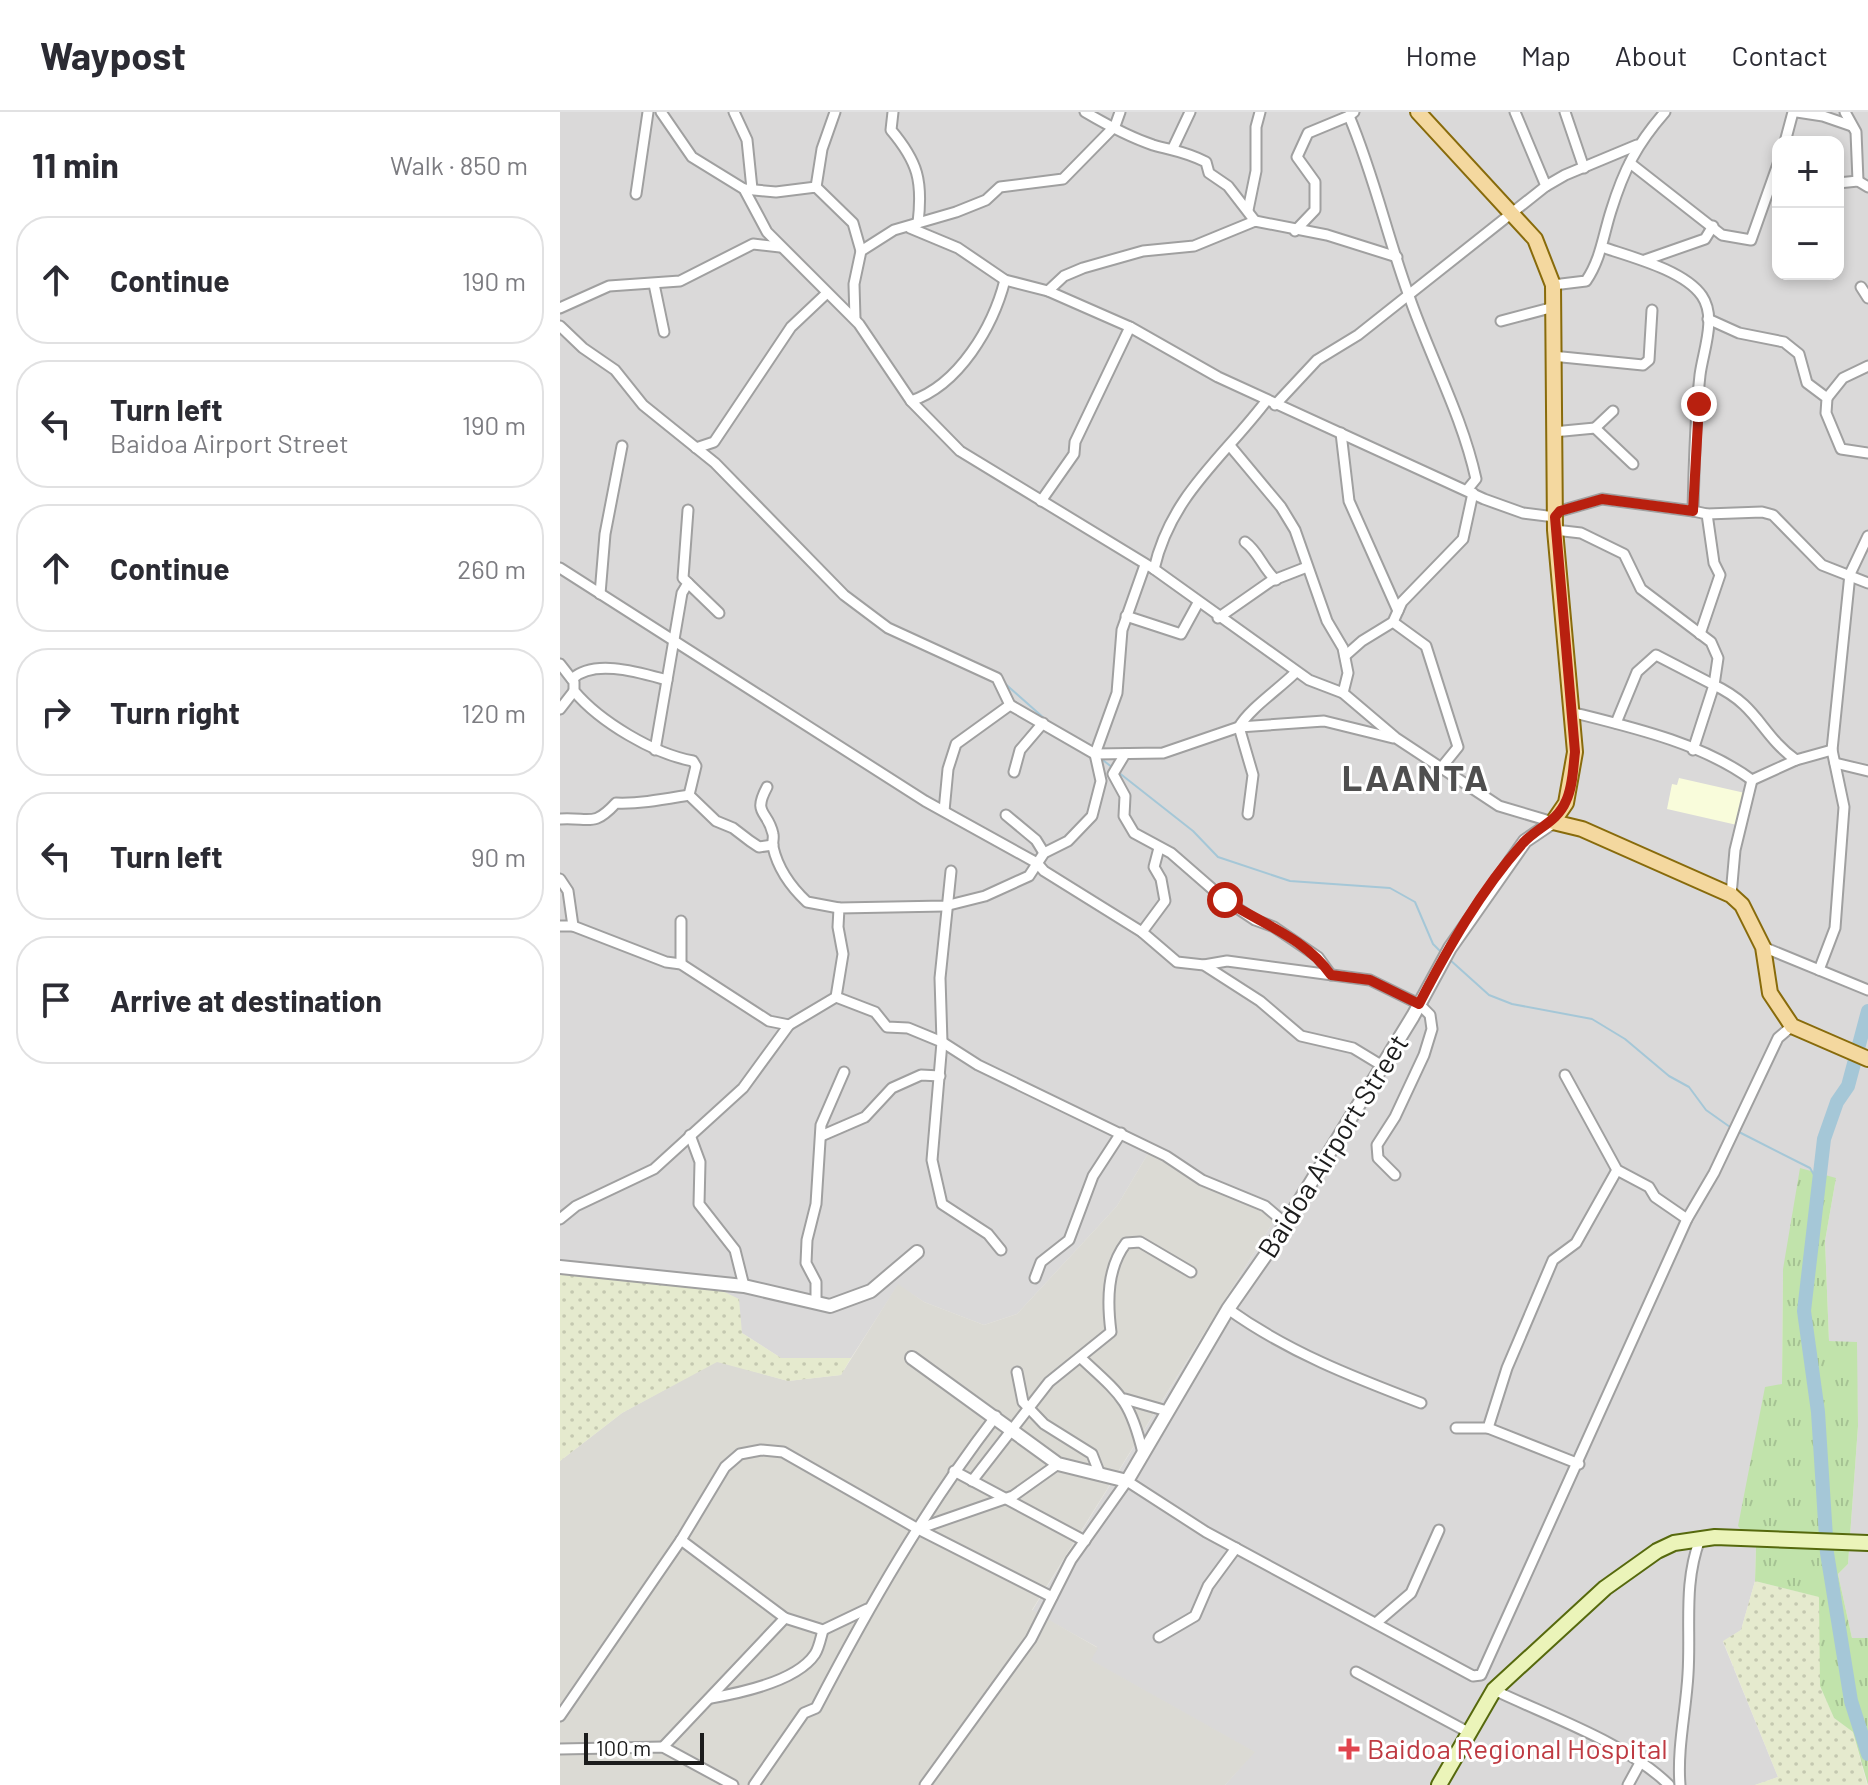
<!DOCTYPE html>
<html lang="en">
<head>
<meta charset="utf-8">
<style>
  body { margin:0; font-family:Barlow,sans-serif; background:#f7f7f7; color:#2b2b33 }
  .controls { position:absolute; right:24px; top:24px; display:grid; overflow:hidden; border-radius:16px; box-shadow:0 4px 12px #0003 }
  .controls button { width:72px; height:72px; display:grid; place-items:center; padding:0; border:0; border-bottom:2px solid #e1e1e2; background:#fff; color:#2b2b33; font:40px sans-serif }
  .scale { position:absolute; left:24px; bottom:20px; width:120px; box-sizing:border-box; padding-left:8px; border:4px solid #1c1c1c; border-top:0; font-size:22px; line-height:28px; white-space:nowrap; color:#1c1c1c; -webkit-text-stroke:6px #fff; paint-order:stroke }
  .stop { position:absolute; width:24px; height:24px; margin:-18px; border:6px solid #b8200f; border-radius:50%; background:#fff }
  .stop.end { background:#b8200f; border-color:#fff; box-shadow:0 2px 8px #0008 }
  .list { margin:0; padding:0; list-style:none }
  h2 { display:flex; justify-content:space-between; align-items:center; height:104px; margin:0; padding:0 32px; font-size:34px }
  h2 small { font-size:26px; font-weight:400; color:#7c7c81 }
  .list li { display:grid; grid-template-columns:52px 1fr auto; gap:24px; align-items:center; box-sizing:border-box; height:128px; margin:0 16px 16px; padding:0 16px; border:2px solid #e1e1e2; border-radius:32px }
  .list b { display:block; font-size:30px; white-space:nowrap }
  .list p { margin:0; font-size:26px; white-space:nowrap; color:#7c7c81 }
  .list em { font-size:26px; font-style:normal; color:#7c7c81 }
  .icon { flex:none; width:44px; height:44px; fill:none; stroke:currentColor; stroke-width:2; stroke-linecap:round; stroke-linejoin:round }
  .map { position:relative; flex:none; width:1308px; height:1673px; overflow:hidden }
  header { display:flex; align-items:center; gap:48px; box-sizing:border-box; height:112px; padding:0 40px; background:#fff; border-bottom:2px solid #e1e1e2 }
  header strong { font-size:38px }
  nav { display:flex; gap:44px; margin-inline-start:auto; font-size:28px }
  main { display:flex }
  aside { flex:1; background:#fff }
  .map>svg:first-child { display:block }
  .residential { fill:#dad9d9; fill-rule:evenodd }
  .education { fill:#f9fcdb }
  .airport { fill:#dbdad4 }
  .farmland { fill:url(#farmland-dots) }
  .grass { fill:url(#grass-tufts) }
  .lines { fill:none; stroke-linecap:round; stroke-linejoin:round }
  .stream { stroke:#a5c7d7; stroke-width:2 }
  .river { stroke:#a5c7d7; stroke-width:14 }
  .minor-casing { stroke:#a0a0a0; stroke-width:13 }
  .tertiary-casing { stroke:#a0a0a0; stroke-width:16 }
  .secondary-casing { stroke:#56690d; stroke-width:18 }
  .primary-casing { stroke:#886b0b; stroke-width:18 }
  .minor { stroke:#fff; stroke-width:9 }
  .tertiary { stroke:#fff; stroke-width:12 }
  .secondary { stroke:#ebf4b9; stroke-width:14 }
  .primary { stroke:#f4d89f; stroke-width:14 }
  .route { stroke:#b8200f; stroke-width:10 }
  .health-dot { fill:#e0444e; stroke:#fff; stroke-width:3 }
  .labels { text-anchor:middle; stroke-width:6; stroke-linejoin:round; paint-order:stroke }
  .street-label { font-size:28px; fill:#1c1c1c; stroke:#fff }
  .health-label { font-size:28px; fill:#be3a42; stroke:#fff; text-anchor:start }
  .district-label { font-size:36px; font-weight:bold; letter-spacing:2px; fill:#4f4f4f; stroke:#fff }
</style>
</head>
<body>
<header>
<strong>Waypost</strong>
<nav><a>Home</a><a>Map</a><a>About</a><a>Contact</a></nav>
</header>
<main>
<aside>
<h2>11 min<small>Walk · 850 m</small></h2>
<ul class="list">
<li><svg class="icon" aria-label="ahead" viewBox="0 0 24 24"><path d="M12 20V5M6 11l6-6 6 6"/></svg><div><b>Continue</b></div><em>190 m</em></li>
<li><svg class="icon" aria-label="left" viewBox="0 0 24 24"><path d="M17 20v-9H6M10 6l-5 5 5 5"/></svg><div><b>Turn left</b><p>Baidoa Airport Street</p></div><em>190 m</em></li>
<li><svg class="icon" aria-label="ahead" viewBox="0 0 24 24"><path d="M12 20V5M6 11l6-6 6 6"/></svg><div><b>Continue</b></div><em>260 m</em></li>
<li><svg class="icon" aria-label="right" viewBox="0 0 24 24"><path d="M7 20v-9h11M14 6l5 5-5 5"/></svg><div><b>Turn right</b></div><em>120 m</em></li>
<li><svg class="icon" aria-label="left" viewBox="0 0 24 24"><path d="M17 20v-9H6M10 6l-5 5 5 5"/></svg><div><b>Turn left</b></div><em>90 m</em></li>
<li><svg class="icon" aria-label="arrive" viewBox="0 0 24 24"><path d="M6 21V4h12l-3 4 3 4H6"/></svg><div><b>Arrive at destination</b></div></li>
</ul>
</aside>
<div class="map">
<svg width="1308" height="1673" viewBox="0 0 1308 1673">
  <defs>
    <pattern id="farmland-dots" width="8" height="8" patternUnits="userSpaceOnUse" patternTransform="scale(2)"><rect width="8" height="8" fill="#e5eace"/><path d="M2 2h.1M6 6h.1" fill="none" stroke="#c4c8b0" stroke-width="1.8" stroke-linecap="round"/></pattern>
    <pattern id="grass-tufts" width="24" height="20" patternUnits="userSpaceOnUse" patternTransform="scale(2)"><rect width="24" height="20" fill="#c1e3ab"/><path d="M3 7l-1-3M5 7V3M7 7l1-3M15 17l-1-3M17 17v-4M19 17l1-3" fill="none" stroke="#a5c293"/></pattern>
  </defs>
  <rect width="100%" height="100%" fill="#eceae2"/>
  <path class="residential" d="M0,0H1308V1526H1292L1278,1462L1288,1452L1298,1314L1296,1231L1269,1229L1265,1129L1276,1066L1223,1157L1222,1272L1196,1435L1195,1469L1181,1518L1163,1530L1218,1665L1195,1673H665L694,1640L530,1548L537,1535L472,1499L715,1107L589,1040L557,1094L457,1202L424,1213L364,1190L338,1173L291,1246H221L182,1221L59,1157L0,1148ZM1218,30H1278V162H1218Z"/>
  <path class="education" d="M1119,666L1185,681L1177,713L1107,697L1112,672L1117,673Z"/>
  <path class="airport" d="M589,1040L715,1107L472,1498L538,1536L531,1548L695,1640L665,1673H0V1349L62,1301L157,1249L228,1269L281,1263L338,1172L364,1190L424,1213L457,1202L557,1094Z"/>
  <g class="farmland">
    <path d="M0,1148L138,1167L179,1187L182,1221L221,1246H291L281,1263L228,1269L157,1250L62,1301L0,1349Z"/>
    <path d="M1195,1469L1260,1485V1574L1274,1606L1293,1620L1307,1673H1195L1218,1665L1163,1529L1181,1518Z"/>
  </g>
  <path class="grass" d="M1240,1056L1276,1066L1265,1129L1269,1229L1297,1230L1298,1314L1288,1452L1278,1462L1292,1526H1308V1673L1293,1620L1274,1606L1260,1574L1259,1485L1195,1469L1196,1435L1178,1414L1205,1275L1222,1272L1223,1157Z"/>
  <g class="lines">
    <g class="stream">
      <path d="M442,569L485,607"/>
      <path d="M539,645L553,656"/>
      <path d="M558,660L633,719L658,745L730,769L830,776L855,790L873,832L881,840"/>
      <path d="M889,847L929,883L952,892L1032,907L1065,927L1109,964L1129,975L1146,998L1170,1015"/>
      <path d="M1179,1020L1250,1056L1257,1068"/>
    </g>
    <path class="river" d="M1308,899L1288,974L1277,990L1264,1027L1244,1199L1258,1300L1267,1441L1291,1589L1308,1642"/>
    <g class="minor-casing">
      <g id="minor">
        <path d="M101,0L132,45L184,77L207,120L299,212L351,289L400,339L594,457L749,568L783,581L836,626L939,694L993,710"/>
        <path d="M174,0L187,28L192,77"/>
        <path d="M333,0L331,18C358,50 363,69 358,111"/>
        <path d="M525,0C547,13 569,25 593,33C614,39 624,39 646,50L649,61L668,74L695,109"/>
        <path d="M794,0L789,4C814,63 827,124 849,184C870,245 902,303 916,367L907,378"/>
        <path d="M955,0L986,74"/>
        <path d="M1005,0L1024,56"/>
        <path d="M1237,0L1263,4L1292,14"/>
        <path d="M1285,0L1296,20L1298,69"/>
        <path d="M1225,30L1233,0"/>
        <path d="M613,36L630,0"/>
        <path d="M1070,51L1162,123L1191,128L1218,52"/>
        <path d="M1278,71L1298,69L1308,75"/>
        <path d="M256,75L262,37L275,0"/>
        <path d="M184,77L216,80L256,75L293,111L301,139"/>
        <path d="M76,82L88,0"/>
        <path d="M688,98L696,59V15L700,0"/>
        <path d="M350,116L398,136L445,168L488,179L570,215L658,265L924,387L963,401L995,405L1000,399L1042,387L1133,399C1134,354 1135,308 1140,263C1143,239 1157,206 1142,184C1124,158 1071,145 1042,135"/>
        <path d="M735,119L755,98V70L737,45L748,21L789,4"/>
        <path d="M1085,148L1145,127L1153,114"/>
        <path d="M94,172L104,220"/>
        <path d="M993,173L1026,169C1041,147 1043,124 1051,99C1064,57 1077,32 1105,0"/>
        <path d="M1301,175L1308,186"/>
        <path d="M488,179L504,164L523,156L583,139L634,134L695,109L767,123L837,145"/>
        <path d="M0,196L49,174L120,169L193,132L220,135"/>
        <path d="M295,207L294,172L301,139L334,118L396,100L426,88L440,75L503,67L555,14L560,0"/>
        <path d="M1148,207L1179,221L1224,230L1239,242L1247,271L1267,286L1266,301L1281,337L1308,341"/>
        <path d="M941,209L994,195"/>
        <path d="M0,214L23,236L55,258L83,293L155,351L284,483L328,516L437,566L450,593L535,642L603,641L679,615L764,609L833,626"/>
        <path d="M992,244L1083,253L1089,248L1092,198"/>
        <path d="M1267,286L1283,266L1308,254"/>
        <path d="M351,289C399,273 433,215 445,168"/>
        <path d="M715,293L757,248L798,223L986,74L1005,63L1077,33"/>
        <path d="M1035,316L1053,299"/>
        <path d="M993,320L1035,316L1073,352"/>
        <path d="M781,321L789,389L838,499"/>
        <path d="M671,335L721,395L735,418L767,509L783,536L788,561L783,581"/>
        <path d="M136,336L154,330L231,215L267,181"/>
        <path d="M481,389L514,342L515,330L570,215"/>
        <path d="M1133,399L1147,402L1154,451L1160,463L1140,522"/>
        <path d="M1147,402L1202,400L1213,403L1262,453L1308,471"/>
        <path d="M995,418L1021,421L1064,442L1081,477L1151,530L1158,546L1154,573C1199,594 1200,622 1236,648"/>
        <path d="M685,430C699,440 703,457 716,468"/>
        <path d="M0,456L365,689L477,751L484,759L582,820L617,850L644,853L700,889L741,924L793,936L821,953"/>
        <path d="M594,457C611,383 663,346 707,288"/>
        <path d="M128,471L159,501"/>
        <path d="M40,482L45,422L62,334"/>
        <path d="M566,504L621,522L638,491"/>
        <path d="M658,506L711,469L747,455"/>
        <path d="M833,510L866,534L898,635L881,656"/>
        <path d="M785,544L802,529L833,510L842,490L903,427L913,381"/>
        <path d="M0,552L14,570V579C40,610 94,642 133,649L136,654L129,683L156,709L173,716L190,729L199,735L213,733"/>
        <path d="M12,567C34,546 81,561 107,568"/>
        <path d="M0,597L14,579"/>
        <path d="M1011,600C1071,615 1142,631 1192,668"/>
        <path d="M1056,611L1077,560L1096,543L1154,573L1133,638"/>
        <path d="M95,638L122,481L128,471L123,466L128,398"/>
        <path d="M565,642L553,662L565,684L564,704L574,721L611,741L665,788L695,808L714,815L758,845L771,863"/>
        <path d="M1275,651L1308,659"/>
        <path d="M454,660L460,638L483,611"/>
        <path d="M1192,668L1236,648L1272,638"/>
        <path d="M207,675C192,703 208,698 213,722C214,726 212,731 213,735C218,757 231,775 247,790L279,796"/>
        <path d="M384,699L388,657L396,632L450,593"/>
        <path d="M688,702L693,663L679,615C689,597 719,577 736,560"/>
        <path d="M446,703L476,728L484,741"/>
        <path d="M0,707C30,705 33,716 56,691C80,692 105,687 129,683"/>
        <path d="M391,759L380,866L382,930L372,1048L382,1092L428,1122L441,1138"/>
        <path d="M0,767L8,779L13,814"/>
        <path d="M1171,783L1175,738L1192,668"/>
        <path d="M121,809V852"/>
        <path d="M0,814H13L106,850L121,852L209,909L229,913"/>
        <path d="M582,820L605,789L601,767L594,755L599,736"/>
        <path d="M1203,835L1308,878"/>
        <path d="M644,853L667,849L810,868L859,892L870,903L872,917L864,943L835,1005L817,1033L818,1046L835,1063"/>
        <path d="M1259,858L1275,816L1284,695L1272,638L1290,462L1308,424"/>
        <path d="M276,885L315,900L327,915L348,916L382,930L418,953L606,1044L642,1068L705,1094L726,1112"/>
        <path d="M1005,963L1057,1058L1089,1075L1095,1085L1127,1107"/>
        <path d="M130,1023L140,1050L139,1092L175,1138L184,1174"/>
        <path d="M261,1024L305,1005L332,976L361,963L380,964"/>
        <path d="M0,1107L16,1094L94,1057L183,976L229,913L276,885L283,842L278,815L279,796L385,794L425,784L469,764L484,741L508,729L532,704L541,669L535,642L557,581L562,518L585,453"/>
        <path d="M475,1166L481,1150L509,1128L533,1064L561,1021"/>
        <path d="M256,1189V1170L246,1151L247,1128L256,1092L261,1013L284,960"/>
        <path d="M668,1197C728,1240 793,1265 861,1291"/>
        <path d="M522,1247C561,1283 570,1288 583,1341"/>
        <path d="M457,1260L463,1290L484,1312L532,1342L539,1360"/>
        <path d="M565,1287L607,1299"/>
        <path d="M896,1316H928L947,1256L993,1148L1016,1131L1057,1058"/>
        <path d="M928,1316L1019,1352"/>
        <path d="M394,1359L525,1429"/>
        <path d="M412,1369L489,1270L551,1220C547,1189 547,1156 566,1131L580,1130L631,1160"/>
        <path d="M358,1417L453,1384L498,1352"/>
        <path d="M121,1428L225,1506L263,1518L307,1497"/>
        <path d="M816,1511L851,1481L879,1418"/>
        <path d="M599,1525L635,1504L648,1474L676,1436"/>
        <path d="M796,1560L908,1620"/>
        <path d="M934,1578C988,1604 1067,1631 1109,1673"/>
        <path d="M151,1586C180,1581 237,1569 255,1542C259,1536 261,1525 263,1518"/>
        <path d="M0,1604L121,1428L165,1355L180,1342L201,1338L223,1340L358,1417L492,1485"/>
        <path d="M103,1635L225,1506"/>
        <path d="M0,1637L103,1635L173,1673"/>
        <path d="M194,1673L244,1601L256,1596C309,1494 366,1395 436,1304"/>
        <path d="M365,1673L471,1527L511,1448L567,1369L646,1420L913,1564L921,1563L1127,1107L1154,1061L1218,926L1232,914"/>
        <path d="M1068,1673L1080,1651"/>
        <path d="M1120,1673C1117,1636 1126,1599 1128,1562C1131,1515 1123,1472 1140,1427"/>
      </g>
    </g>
    <g class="tertiary-casing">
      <g id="tertiary">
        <path d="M0,1155L184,1174L270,1194L311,1179L357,1140"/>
        <path d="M352,1246L498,1352L567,1369L668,1197L712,1134L853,904L890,836L965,729L993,710"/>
      </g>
    </g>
    <g class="secondary-casing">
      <path id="secondary" d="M879,1673L934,1578L1045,1476L1097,1439L1114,1431L1155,1425L1308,1431"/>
    </g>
    <g class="primary-casing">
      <path id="primary" d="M858,0L975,127L993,173L995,418L1015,640L1006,691L993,710L1022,717L1171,783L1182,793L1203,835L1210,881L1232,914L1308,947"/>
    </g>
    <use href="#minor" class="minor"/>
    <use href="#tertiary" class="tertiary"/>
    <use href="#secondary" class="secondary"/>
    <use href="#primary" class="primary"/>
  </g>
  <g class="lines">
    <path class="route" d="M665,788C702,812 745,826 771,863L810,868L859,892C888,836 921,778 963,731C978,715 997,710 1006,689C1013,674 1013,656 1015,640L995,405L1000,399L1042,387L1133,399L1139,292"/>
  </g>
  <path class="health-dot" d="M785 1625h8v8h8v8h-8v8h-8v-8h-8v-8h8z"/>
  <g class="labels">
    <g class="street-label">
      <text transform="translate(773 1034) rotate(-58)" y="10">Baidoa Airport Street</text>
    </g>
    <g class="health-label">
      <text x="807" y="1647">Baidoa Regional Hospital</text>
    </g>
    <g class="district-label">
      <text x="856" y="679">LAANTA</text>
    </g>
  </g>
</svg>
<div class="controls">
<button>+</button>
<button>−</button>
</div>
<div class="scale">100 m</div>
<div class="stop" style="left:665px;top:788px"></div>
<div class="stop end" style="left:1139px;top:292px"></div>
</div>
</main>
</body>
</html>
